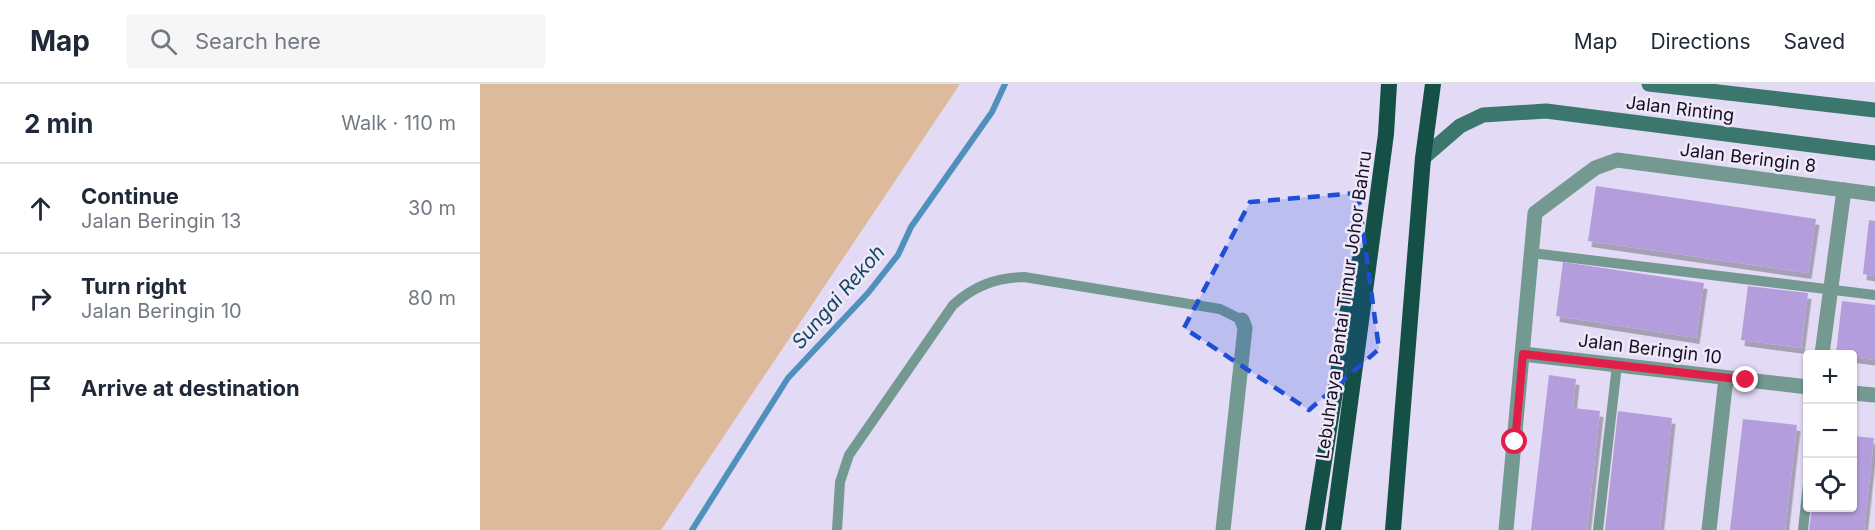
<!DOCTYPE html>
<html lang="en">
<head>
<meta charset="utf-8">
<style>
  body { margin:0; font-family:Inter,sans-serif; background:#f6f6f7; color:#1f2937 }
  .controls { position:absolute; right:18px; bottom:18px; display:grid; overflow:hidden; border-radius:6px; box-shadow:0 2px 4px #0004 }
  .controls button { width:54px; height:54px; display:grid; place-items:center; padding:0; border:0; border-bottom:2px solid #e0e1e3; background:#fff; color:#1f2937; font:30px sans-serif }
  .stop { position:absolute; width:18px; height:18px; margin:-14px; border:4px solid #e11d48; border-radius:50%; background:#fff }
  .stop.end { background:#e11d48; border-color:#fff; box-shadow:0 2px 6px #0008 }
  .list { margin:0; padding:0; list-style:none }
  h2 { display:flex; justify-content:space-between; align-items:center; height:78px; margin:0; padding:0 24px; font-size:26px }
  h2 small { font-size:20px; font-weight:400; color:#747a83 }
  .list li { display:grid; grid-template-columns:39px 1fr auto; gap:18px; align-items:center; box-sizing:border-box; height:90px; padding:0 24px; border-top:2px solid #e0e1e3 }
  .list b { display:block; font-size:22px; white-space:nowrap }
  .list p { margin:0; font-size:20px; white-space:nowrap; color:#747a83 }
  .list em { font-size:20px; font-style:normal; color:#747a83 }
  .icon { flex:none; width:33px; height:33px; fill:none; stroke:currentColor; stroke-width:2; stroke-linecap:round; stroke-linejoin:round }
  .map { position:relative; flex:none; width:1395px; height:446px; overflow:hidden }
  header { display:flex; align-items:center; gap:36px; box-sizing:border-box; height:84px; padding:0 30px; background:#fff; border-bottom:2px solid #e0e1e3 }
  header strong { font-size:28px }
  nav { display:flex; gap:33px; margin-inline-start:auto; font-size:21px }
  .search { width:420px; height:54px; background:#f6f6f7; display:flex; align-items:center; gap:15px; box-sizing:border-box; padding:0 21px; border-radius:6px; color:#747a83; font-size:22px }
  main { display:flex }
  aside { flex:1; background:#fff }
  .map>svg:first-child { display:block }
  .green { fill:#deba9d }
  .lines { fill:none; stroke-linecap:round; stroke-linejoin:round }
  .stream { stroke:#5090bc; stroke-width:6 }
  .building { fill:#b49ddd; filter:url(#shadow) }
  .service { stroke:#749991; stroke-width:10 }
  .minor { stroke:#749991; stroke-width:15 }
  .secondary { stroke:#3b776c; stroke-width:15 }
  .trunk { stroke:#155047; stroke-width:16 }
  .route { stroke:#e11d48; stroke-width:8 }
  .marked { fill:#1d4ed8; fill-opacity:0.2; stroke:#1d4ed8; stroke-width:4.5; stroke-dasharray:12 8; stroke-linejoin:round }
  .labels { text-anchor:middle; stroke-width:5; stroke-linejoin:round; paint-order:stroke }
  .street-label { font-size:18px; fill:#170d25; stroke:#eee9f7 }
  .water-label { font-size:20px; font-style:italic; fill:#154766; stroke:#eee9f7 }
</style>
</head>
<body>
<header>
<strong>Map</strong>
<div class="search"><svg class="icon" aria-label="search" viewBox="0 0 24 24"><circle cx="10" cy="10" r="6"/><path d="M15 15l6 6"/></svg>Search here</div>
<nav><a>Map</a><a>Directions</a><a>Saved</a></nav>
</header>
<main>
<aside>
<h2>2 min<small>Walk · 110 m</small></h2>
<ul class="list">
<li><svg class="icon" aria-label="ahead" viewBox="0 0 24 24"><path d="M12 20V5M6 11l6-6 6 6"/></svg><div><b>Continue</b><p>Jalan Beringin 13</p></div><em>30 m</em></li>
<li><svg class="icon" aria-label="right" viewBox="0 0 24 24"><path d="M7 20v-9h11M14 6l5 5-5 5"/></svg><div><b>Turn right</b><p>Jalan Beringin 10</p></div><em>80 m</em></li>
<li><svg class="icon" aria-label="arrive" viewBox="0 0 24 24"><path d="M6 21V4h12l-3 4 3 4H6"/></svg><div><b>Arrive at destination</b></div></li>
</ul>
</aside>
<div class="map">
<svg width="1395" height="446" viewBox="0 0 1395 446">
  <defs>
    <filter id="shadow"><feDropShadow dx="3.5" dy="6" stdDeviation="0" flood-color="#0004"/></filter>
  </defs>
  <rect width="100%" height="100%" fill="#e3daf5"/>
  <path class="green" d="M0,0H480L181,446H0Z"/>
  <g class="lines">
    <path class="stream" d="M212,446L308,294L388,209L418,171L431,143L512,28L525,0"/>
  </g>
  <g class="building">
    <path d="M1116,102L1336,135L1328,189L1108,157Z"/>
    <path d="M1389,136L1395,137V192L1383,190Z"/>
    <path d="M1083,178L1224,199L1216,254L1076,232Z"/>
    <path d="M1268,202L1328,209L1321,264L1261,256Z"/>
    <path d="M1362,217L1395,221V276L1372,273V270H1356Z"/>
    <path d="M1069,291L1096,295L1093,324L1120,327L1107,446H1051Z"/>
    <path d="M1138,327L1192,334L1180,446H1125Z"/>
    <path d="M1263,335L1317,341L1305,446H1250Z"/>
    <path d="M1372,352L1394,354L1384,446H1329L1332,424H1372Z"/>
  </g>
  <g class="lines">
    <g class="service">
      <path d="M1052,169L1395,211"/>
      <path d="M357,446L360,398L369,371L473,221C494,202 515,194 544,193L740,225L762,236"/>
      <path d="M1118,446L1137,281"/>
      <path d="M1323,446L1328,400"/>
    </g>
    <g class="minor">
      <path d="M1043,270L1328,303"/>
      <path d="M1342,270L1364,106"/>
      <path d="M1372,309L1395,311"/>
      <path d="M743,446L765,244L762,236"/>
      <path d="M1026,446L1055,129L1115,84L1137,76L1395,110"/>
      <path d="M1229,446L1246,294"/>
    </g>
    <g class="secondary">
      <path d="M1169,0L1395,26"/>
      <path d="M943,74L980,42L1003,31L1066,27L1395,69"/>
    </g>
    <g class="trunk">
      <path d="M833,446L871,207L881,172"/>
      <path d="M853,446L906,50L909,0"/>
      <path d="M913,446L943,74L953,0"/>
    </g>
  </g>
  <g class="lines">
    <path class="route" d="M1035,358L1043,270L1266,296"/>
  </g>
  <path class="marked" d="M878,109L899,265L829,326L704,244L770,118Z"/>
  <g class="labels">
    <g class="street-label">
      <text transform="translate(1200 25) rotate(7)" y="6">Jalan Rinting</text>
      <text transform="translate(1268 74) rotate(7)" y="6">Jalan Beringin 8</text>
      <text transform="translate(864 221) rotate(-82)" y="6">Lebuhraya Pantai Timur Johor Bahru</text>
      <text transform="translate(1170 265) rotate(7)" y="6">Jalan Beringin 10</text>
    </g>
    <g class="water-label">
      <text transform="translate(358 213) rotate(-49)" y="7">Sungai Rekoh</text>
    </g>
  </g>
</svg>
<div class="controls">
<button>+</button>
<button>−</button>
<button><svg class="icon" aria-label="locate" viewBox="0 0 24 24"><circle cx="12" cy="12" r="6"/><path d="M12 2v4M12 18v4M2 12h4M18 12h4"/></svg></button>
</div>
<div class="stop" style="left:1035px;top:358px"></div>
<div class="stop end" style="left:1266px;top:296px"></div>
</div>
</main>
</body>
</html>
